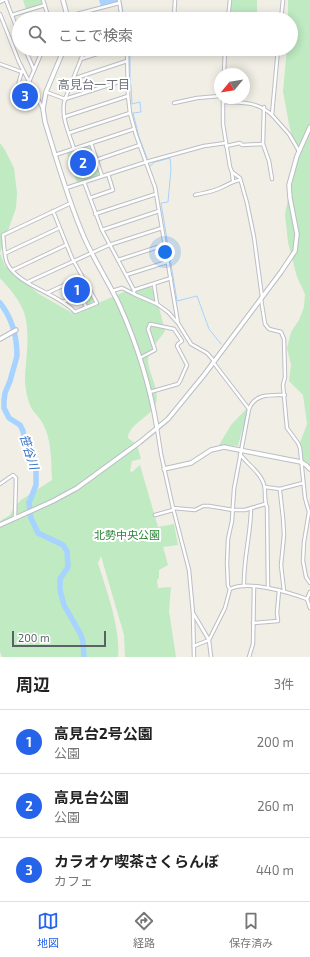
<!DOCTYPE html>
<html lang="ja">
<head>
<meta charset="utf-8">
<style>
  body { margin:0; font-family:"Exo 2","Noto Sans JP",sans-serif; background:#f2f2f2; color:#222 }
  .compass { position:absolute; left:214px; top:68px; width:36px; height:36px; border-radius:50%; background:#fff; box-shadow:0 2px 10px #0003; rotate:240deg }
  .scale { position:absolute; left:12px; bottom:10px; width:94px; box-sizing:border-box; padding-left:4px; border:2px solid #5c6067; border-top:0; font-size:11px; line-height:14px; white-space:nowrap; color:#5c6067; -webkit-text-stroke:3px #fff; paint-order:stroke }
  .you { position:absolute; left:165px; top:252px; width:14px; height:14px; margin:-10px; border:3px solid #fff; border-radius:50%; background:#1a73e8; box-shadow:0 0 0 6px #1a73e833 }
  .badge { display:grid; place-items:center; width:26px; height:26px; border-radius:50%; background:#2563eb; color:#fff; font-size:13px; font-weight:700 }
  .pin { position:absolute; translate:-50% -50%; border:2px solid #fff; box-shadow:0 1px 4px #0006 }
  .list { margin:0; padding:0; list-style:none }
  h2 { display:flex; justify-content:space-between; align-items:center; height:52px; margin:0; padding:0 16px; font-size:17px }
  h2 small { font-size:13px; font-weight:400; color:#767676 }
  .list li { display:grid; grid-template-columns:26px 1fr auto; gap:12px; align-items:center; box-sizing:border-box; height:64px; padding:0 16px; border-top:1px solid #e0e0e0 }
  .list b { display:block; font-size:15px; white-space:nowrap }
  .list p { margin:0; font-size:13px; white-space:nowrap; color:#767676 }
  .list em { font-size:13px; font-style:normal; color:#767676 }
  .icon { flex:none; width:22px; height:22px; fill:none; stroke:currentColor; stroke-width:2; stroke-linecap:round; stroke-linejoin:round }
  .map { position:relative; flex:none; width:310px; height:657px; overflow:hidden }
  .search { position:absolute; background:#fff; box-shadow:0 2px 10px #0003; left:12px; right:12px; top:12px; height:44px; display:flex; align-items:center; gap:10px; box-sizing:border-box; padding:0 14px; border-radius:22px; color:#767676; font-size:15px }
  .sheet { height:244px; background:#fff }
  nav { display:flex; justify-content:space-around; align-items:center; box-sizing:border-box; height:56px; border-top:1px solid #e0e0e0; background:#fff; font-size:11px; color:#767676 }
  nav a { display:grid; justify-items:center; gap:2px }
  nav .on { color:#2563eb }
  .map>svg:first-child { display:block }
  .green { fill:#bfeac2 }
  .water { fill:#a6d3ff }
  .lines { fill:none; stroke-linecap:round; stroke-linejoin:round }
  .stream { stroke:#a6d3ff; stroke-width:1 }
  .river { stroke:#a6d3ff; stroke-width:5.5 }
  .street-casing { stroke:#bcbec5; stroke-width:4.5 }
  .secondary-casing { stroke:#babdc4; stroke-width:5.5 }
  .street { stroke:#fff; stroke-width:2.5 }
  .secondary { stroke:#fff; stroke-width:3.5 }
  .labels { text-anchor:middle; stroke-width:4; stroke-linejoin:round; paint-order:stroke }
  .park-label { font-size:11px; fill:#2c8637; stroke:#fff }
  .neighbourhood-label { font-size:12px; fill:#6d7279; stroke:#fff }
  .water-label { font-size:12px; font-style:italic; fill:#3a75c6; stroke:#fff }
</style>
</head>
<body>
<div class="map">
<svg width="310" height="657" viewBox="0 0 310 657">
  <rect width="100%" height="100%" fill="#f1efe5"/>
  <g class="green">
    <path d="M23,0H42V3L41,5L26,9Z"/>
    <path d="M232,0H257V19H230Z"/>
    <path d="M288,0H310V472L303,459L300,443L307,424L303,395L289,381L291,365L287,348L291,332L299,320L304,307L305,294L297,277L288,242L285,214L294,168L296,152L289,124L283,91L287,49H291V19H288Z"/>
    <path d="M0,143L5,150L14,168L17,193L16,208L0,253L5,266L39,294L74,314L121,293L141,286L151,287L156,296L165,331C160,339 148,350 148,360C148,373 160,389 156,403C152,417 129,423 128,438L137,445L141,459L132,461L130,471L132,472L140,465L158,527L174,524L178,545L163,547L168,565L159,570V578L157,580L158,588L171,587L169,611L176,657H125L124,635L101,556L98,563C106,589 121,629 118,657H2L0,652V521L10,515L14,507L21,500L52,480C51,461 52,439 42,422C37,414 30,410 28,399C26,393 25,384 25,378C26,358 31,329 23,310C18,298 9,288 0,278Z"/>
    <path d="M88,146L90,147L99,174L98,176L77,183L67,153Z"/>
    <path d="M80,279L82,280L94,301L93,303L86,306L80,293L71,297L65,286Z"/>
    <path d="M248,407L238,446L219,445L231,425Z"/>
  </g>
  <path class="water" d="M99,0H117V2L101,7Z"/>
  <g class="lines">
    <g class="stream">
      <path d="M121,1L124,19"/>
      <path d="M130,55V84L131,85L132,104L140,102L141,112L133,113L139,137L147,158"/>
      <path d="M150,165V166L155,162L170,158L171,169L168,202L161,203L177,301L197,296L209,329L221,344"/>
      <path d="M240,447L245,419L247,413"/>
    </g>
    <path class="river" d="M0,303C12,318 17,337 17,356L10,381L5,393L4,400V408L9,418L20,425L23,431L29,460L36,469V485L29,503L31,518L38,533L63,545L67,551L68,567L60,579V590L64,605L81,635L83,642L84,657"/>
    <g class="street-casing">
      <g id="street">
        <path d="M6,0L19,34"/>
        <path d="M43,0L49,19"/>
        <path d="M119,0L122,19"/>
        <path d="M0,2L4,0"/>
        <path d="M86,12L89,19"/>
        <path d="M0,14L19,62L43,109"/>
        <path d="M12,15L45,5"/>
        <path d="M58,19L119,3"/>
        <path d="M174,19L175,0"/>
        <path d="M228,19L230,0"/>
        <path d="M281,19L283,0"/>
        <path d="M25,49L34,70"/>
        <path d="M127,49L128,96L130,113L136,135L155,187L178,323L191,344L207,353L214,361"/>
        <path d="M127,51L136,49"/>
        <path d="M81,59L112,49"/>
        <path d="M0,64L22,72"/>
        <path d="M224,74L225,49"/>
        <path d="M73,79L127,61"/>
        <path d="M29,82L43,49"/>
        <path d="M16,92L22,71"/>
        <path d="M46,92L65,99L128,79"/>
        <path d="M223,98V124L230,167L232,172L240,178L247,203L254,237L262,297"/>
        <path d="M223,102C242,102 258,102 272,115L278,49"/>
        <path d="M174,103L197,98L220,96"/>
        <path d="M264,107L263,144L269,161L272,179"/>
        <path d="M272,115L289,134L299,151"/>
        <path d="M64,117L128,96"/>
        <path d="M69,133L130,113"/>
        <path d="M91,143L102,176"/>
        <path d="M226,146L240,143L242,145L263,144"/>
        <path d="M74,149C69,133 60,115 65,99L85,49"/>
        <path d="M55,155L134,129"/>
        <path d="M96,160L140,145"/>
        <path d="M232,172L233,181"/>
        <path d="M84,182L102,230L134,290V294L157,304L168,312L177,322"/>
        <path d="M66,188L146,162L204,146L226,143"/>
        <path d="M195,195C203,193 211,192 218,189C226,186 232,181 240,180"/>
        <path d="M90,198L113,190L108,174"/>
        <path d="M53,211L72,258L97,303L75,312C58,293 18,286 7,263C4,256 4,242 3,235L71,203"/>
        <path d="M95,214L156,194"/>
        <path d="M102,230L159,211"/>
        <path d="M6,253L59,228"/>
        <path d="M118,260L164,245"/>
        <path d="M13,270L66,245"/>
        <path d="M126,275L167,262"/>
        <path d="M28,282L109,245L162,228"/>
        <path d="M154,284L157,304"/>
        <path d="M64,285L70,299"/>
        <path d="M134,290L171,278"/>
        <path d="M112,291L122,288L134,294"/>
        <path d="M47,293L82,277"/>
        <path d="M261,299L265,324L269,329L281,332L284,339L285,377L283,385L287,428L298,443L300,448L305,498L309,512L304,542L303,561L306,577L310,583"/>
        <path d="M63,302L80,294L86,307"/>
        <path d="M140,358L155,350L148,329L150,324L174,329L182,341L178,344L177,346L187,365L180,381L178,384L150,392"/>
        <path d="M213,362L249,409"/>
        <path d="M157,428L161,454L173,508L189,570L193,613L209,640L211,657"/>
        <path d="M240,454C247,464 259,471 263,482C267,490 263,499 267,507L268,588"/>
        <path d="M0,484L13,475L16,478L15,517"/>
        <path d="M265,487L280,489"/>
        <path d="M173,508L195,510L203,506H209L233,510H245L265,504"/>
        <path d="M155,515L173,510"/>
        <path d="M244,586C243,560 251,534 251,508"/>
        <path d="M230,589C248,580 288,592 307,599"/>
        <path d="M284,591L281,565L284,535L283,518L280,491V489L303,483"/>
        <path d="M310,592L307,599L310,608"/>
        <path d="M193,614L194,657"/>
        <path d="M253,623L278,621L277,613L279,590"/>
        <path d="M194,646L209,640L225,608L230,589L228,586L227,563L228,539L232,521L234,489L249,409C255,393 271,395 285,395"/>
        <path d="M249,657L253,644L254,587"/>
      </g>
    </g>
    <g class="secondary-casing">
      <g id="secondary">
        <path d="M63,0L68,19"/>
        <path d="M64,49L46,92L43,109L45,122C57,161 68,200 84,237C94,260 108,281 119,304C137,344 150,386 157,428"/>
        <path d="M0,339L16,330"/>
        <path d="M164,469L191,463L211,450L224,447L301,462L306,465L310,469"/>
        <path d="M0,525L53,501L77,488L140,442L168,419L204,375L281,272L295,251L297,234L290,198L289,185L297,156L310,127"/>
      </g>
    </g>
    <use href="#street" class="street"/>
    <use href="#secondary" class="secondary"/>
  </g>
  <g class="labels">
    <g class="park-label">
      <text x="127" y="539">北勢中央公園</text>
    </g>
    <g class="neighbourhood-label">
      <text x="94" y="89">高見台一丁目</text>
    </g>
    <g class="water-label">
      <text transform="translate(29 452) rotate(72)" y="4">笹谷川</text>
    </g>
  </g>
</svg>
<svg class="compass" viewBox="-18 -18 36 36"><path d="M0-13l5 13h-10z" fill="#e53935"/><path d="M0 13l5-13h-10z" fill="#767676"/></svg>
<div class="scale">200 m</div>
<div class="you"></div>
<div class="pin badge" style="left:77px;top:290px">1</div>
<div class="pin badge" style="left:83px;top:163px">2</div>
<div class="pin badge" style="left:25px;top:96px">3</div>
<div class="search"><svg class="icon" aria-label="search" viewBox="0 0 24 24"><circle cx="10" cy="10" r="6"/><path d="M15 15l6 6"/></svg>ここで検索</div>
</div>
<section class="sheet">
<h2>周辺<small>3件</small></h2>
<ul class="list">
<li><span class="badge">1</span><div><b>高見台2号公園</b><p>公園</p></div><em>200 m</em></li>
<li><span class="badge">2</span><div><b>高見台公園</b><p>公園</p></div><em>260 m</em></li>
<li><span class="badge">3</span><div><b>カラオケ喫茶さくらんぼ</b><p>カフェ</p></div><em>440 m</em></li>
</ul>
</section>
<nav>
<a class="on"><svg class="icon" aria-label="map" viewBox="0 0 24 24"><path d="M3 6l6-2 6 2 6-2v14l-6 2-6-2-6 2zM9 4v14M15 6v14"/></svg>地図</a>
<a><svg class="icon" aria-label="directions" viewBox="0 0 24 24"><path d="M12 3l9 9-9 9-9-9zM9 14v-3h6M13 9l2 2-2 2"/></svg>経路</a>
<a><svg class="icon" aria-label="saved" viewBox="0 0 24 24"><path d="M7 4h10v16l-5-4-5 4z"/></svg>保存済み</a>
</nav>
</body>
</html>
